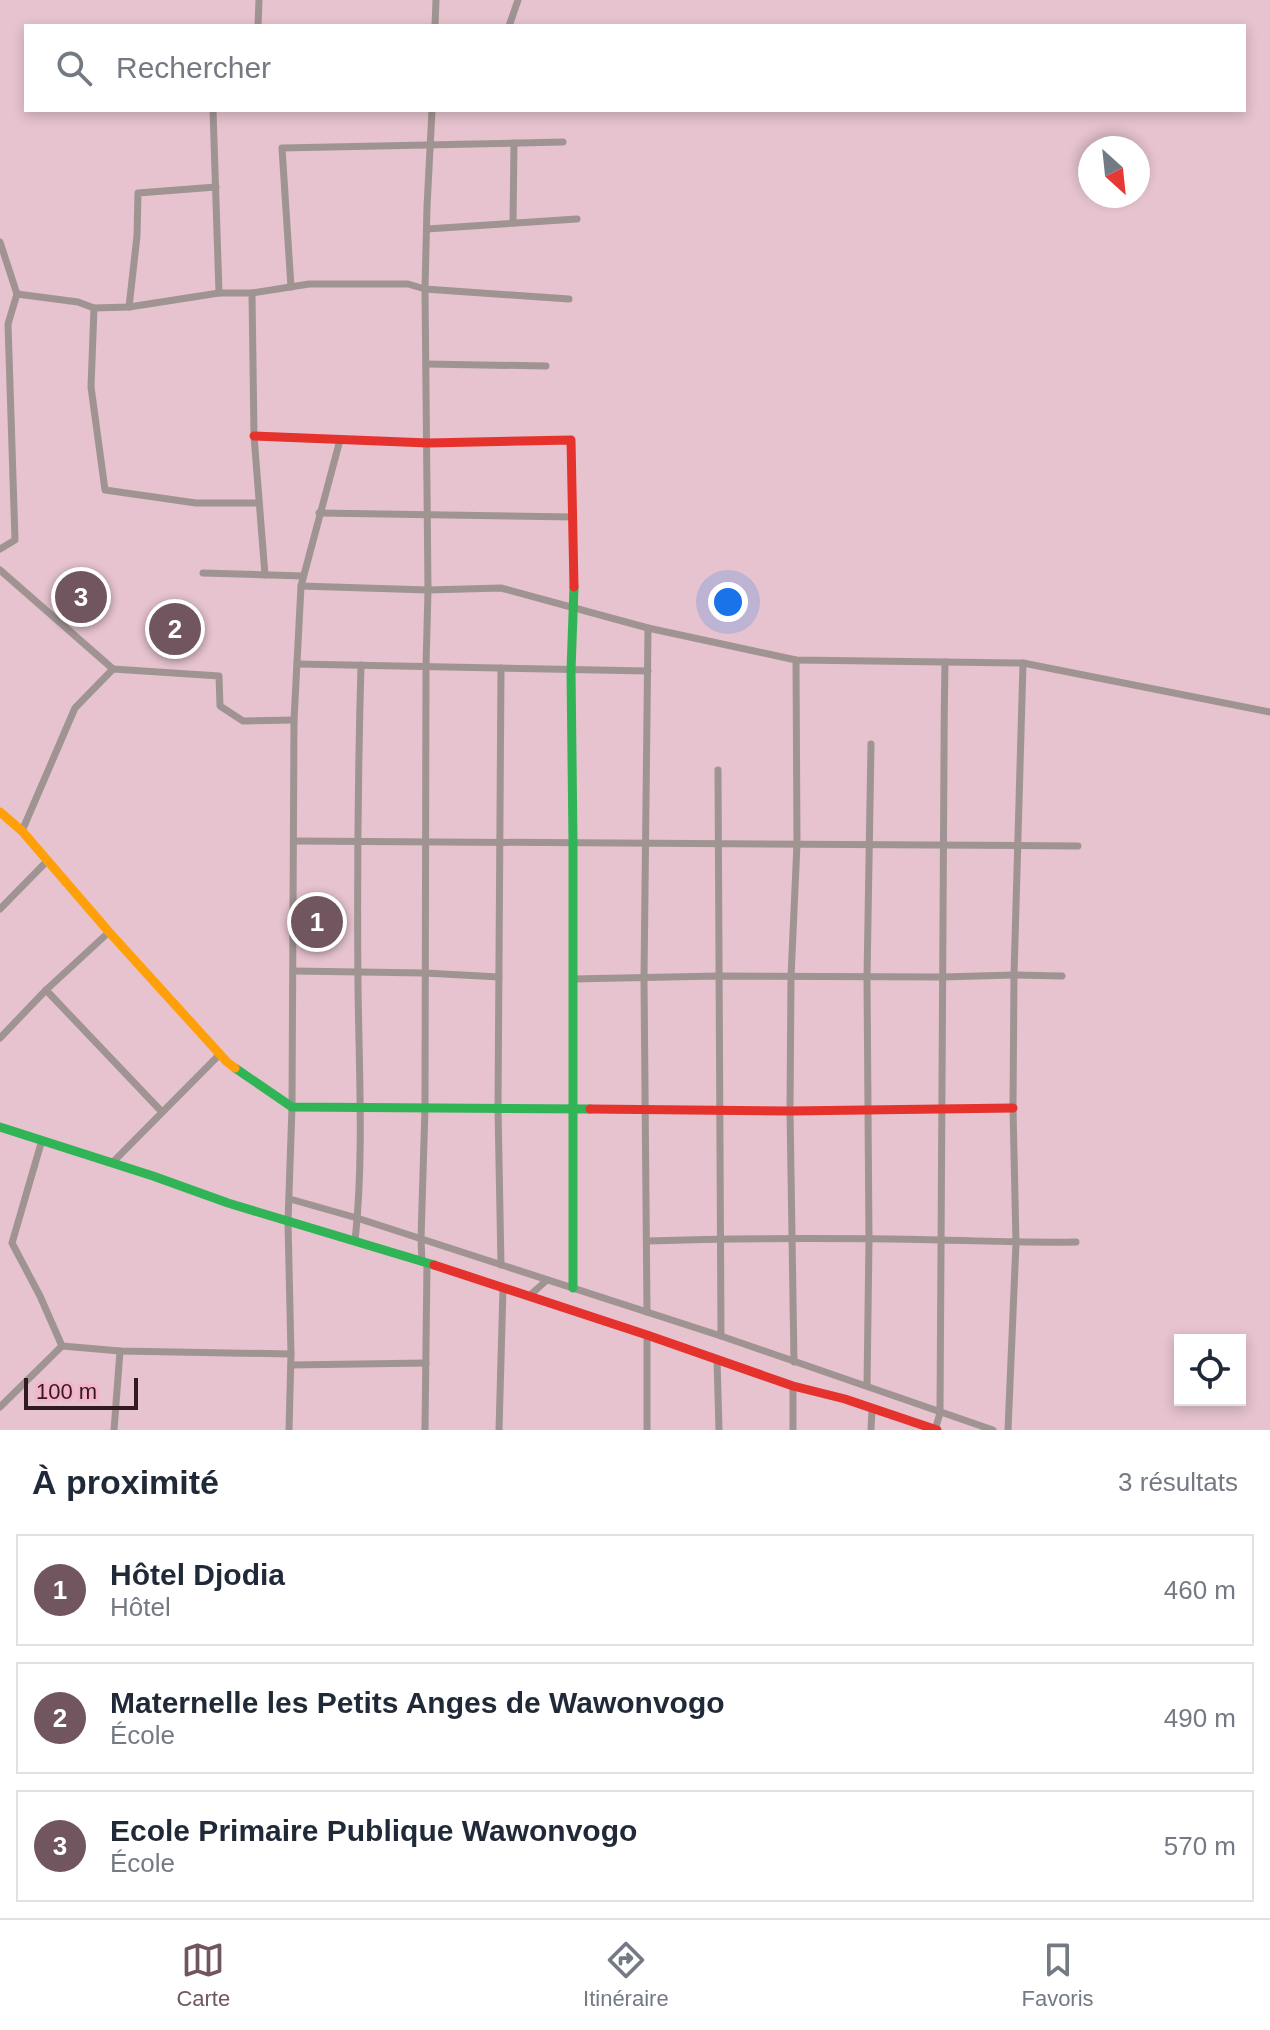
<!DOCTYPE html>
<html lang="fr">
<head>
<meta charset="utf-8">
<style>
  body { margin:0; font-family:Arial,sans-serif; background:#f2f2f3; color:#1f2937 }
  .controls { position:absolute; right:24px; bottom:24px; display:grid; overflow:hidden; border-radius:0px; box-shadow:0 4px 12px #0003 }
  .controls button { width:72px; height:72px; display:grid; place-items:center; padding:0; border:0; border-bottom:2px solid #e0e1e3; background:#fff; color:#1f2937; font:40px sans-serif }
  .compass { position:absolute; left:1078px; top:136px; width:72px; height:72px; border-radius:50%; background:#fff; box-shadow:0 4px 12px #0003; rotate:153deg }
  .scale { position:absolute; left:24px; bottom:20px; width:114px; box-sizing:border-box; padding-left:8px; border:4px solid #321a23; border-top:0; font-size:22px; line-height:28px; white-space:nowrap; color:#321a23; -webkit-text-stroke:6px #f5b4c9; paint-order:stroke }
  .you { position:absolute; left:728px; top:602px; width:28px; height:28px; margin:-20px; border:6px solid #fff; border-radius:50%; background:#1a73e8; box-shadow:0 0 0 12px #1a73e833 }
  .badge { display:grid; place-items:center; width:52px; height:52px; border-radius:50%; background:#71555f; color:#fff; font-size:26px; font-weight:700 }
  .pin { position:absolute; translate:-50% -50%; border:4px solid #fff; box-shadow:0 2px 8px #0006 }
  .list { margin:0; padding:0; list-style:none }
  h2 { display:flex; justify-content:space-between; align-items:center; height:104px; margin:0; padding:0 32px; font-size:34px }
  h2 small { font-size:26px; font-weight:400; color:#747a83 }
  .list li { display:grid; grid-template-columns:52px 1fr auto; gap:24px; align-items:center; box-sizing:border-box; height:112px; margin:0 16px 16px; padding:0 16px; border:2px solid #e0e1e3; border-radius:0px }
  .list b { display:block; font-size:30px; white-space:nowrap }
  .list p { margin:0; font-size:26px; white-space:nowrap; color:#747a83 }
  .list em { font-size:26px; font-style:normal; color:#747a83 }
  .icon { flex:none; width:44px; height:44px; fill:none; stroke:currentColor; stroke-width:2; stroke-linecap:round; stroke-linejoin:round }
  .map { position:relative; flex:none; width:1270px; height:1430px; overflow:hidden }
  .search { position:absolute; background:#fff; box-shadow:0 4px 12px #0003; left:24px; right:24px; top:24px; height:88px; display:flex; align-items:center; gap:20px; box-sizing:border-box; padding:0 28px; border-radius:0px; color:#747a83; font-size:30px }
  .sheet { height:488px; background:#fff }
  nav { display:flex; justify-content:space-around; align-items:center; box-sizing:border-box; height:112px; border-top:2px solid #e0e1e3; background:#fff; font-size:22px; color:#747a83 }
  nav a { display:grid; justify-items:center; gap:4px }
  nav .on { color:#71555f }
  .map>svg:first-child { display:block }
  .lines { fill:none; stroke-linecap:round; stroke-linejoin:round }
  .street { stroke:#a09493; stroke-width:7 }
  .fast { stroke:#30b455; stroke-width:9 }
  .slow { stroke:#ff9f0a; stroke-width:9 }
  .jam { stroke:#e5322d; stroke-width:9 }
</style>
</head>
<body>
<div class="map">
<svg width="1270" height="1430" viewBox="0 0 1270 1430">
  <rect width="100%" height="100%" fill="#e6c3ce"/>
  <g class="lines">
    <g class="street">
      <path d="M258,26L259,0"/>
      <path d="M435,26L436,0"/>
      <path d="M509,26L518,0"/>
      <path d="M213,110L219,293"/>
      <path d="M513,223L514,143"/>
      <path d="M427,229L577,219"/>
      <path d="M0,242L17,294L8,324L15,540L0,549"/>
      <path d="M291,287L282,148L563,142"/>
      <path d="M252,293L254,436L265,575"/>
      <path d="M17,294L78,302L94,308L129,307L219,293H252L309,284H408L425,289L569,299"/>
      <path d="M129,307L137,236L138,193L216,187"/>
      <path d="M94,308L91,387L105,490L196,503H258"/>
      <path d="M426,364L546,366"/>
      <path d="M319,513L573,517"/>
      <path d="M0,570L113,669"/>
      <path d="M203,573L303,576"/>
      <path d="M301,586L428,590L501,588L648,628L796,660L1023,663L1270,712"/>
      <path d="M297,664L648,671"/>
      <path d="M718,770L721,1336"/>
      <path d="M22,831L75,708L113,669L219,676L220,706L243,721L294,720"/>
      <path d="M294,841L1078,846"/>
      <path d="M0,909L47,861"/>
      <path d="M293,971L425,973L499,977"/>
      <path d="M573,979L718,976L942,977L1014,975L1062,976"/>
      <path d="M46,990L162,1112"/>
      <path d="M0,1038L46,990L109,932"/>
      <path d="M42,1140L12,1243L40,1296L62,1346"/>
      <path d="M112,1163L220,1054"/>
      <path d="M290,1199L357,1218L721,1336L993,1430"/>
      <path d="M355,1241C364,1159 359,1070 358,987C357,879 358,772 361,665"/>
      <path d="M647,1241C745,1238 843,1238 941,1240C986,1241 1031,1243 1076,1242"/>
      <path d="M422,1262L421,1239L425,1108L426,666L428,590L425,289L427,207L432,110"/>
      <path d="M501,1265L498,1109L501,668"/>
      <path d="M529,1296L547,1280"/>
      <path d="M647,1312L644,978L648,628"/>
      <path d="M717,1359L719,1430"/>
      <path d="M794,1362L790,1111L791,977L797,844L796,660"/>
      <path d="M291,1365L426,1363"/>
      <path d="M793,1386V1430"/>
      <path d="M867,1386L869,1240L867,978L871,744"/>
      <path d="M0,1407L62,1346L120,1351L291,1354"/>
      <path d="M114,1430L120,1351"/>
      <path d="M289,1430L291,1354L288,1222L292,1107L294,720L301,586L340,440"/>
      <path d="M425,1430L427,1263"/>
      <path d="M499,1430L503,1288"/>
      <path d="M647,1430V1335"/>
      <path d="M871,1430L872,1409"/>
      <path d="M935,1430L940,1413C943,1162 941,912 945,662"/>
      <path d="M1008,1430L1016,1243L1013,1108L1014,975L1023,663"/>
    </g>
    <g class="fast">
      <path d="M235,1068L292,1107L590,1109"/>
      <path d="M0,1127L153,1176L228,1203L434,1265"/>
      <path d="M573,1288V843L571,670L574,587"/>
    </g>
    <path class="slow" d="M0,812L22,831L109,932L227,1062L235,1068"/>
    <g class="jam">
      <path d="M254,436L428,443L571,440L574,587"/>
      <path d="M590,1109L790,1111L1013,1108"/>
      <path d="M434,1265L647,1335L793,1386L845,1399L937,1430"/>
    </g>
  </g>
</svg>
<div class="controls">
<button><svg class="icon" aria-label="locate" viewBox="0 0 24 24"><circle cx="12" cy="12" r="6"/><path d="M12 2v4M12 18v4M2 12h4M18 12h4"/></svg></button>
</div>
<svg class="compass" viewBox="-18 -18 36 36"><path d="M0-13l5 13h-10z" fill="#e53935"/><path d="M0 13l5-13h-10z" fill="#747a83"/></svg>
<div class="scale">100 m</div>
<div class="you"></div>
<div class="pin badge" style="left:317px;top:922px">1</div>
<div class="pin badge" style="left:175px;top:629px">2</div>
<div class="pin badge" style="left:81px;top:597px">3</div>
<div class="search"><svg class="icon" aria-label="search" viewBox="0 0 24 24"><circle cx="10" cy="10" r="6"/><path d="M15 15l6 6"/></svg>Rechercher</div>
</div>
<section class="sheet">
<h2>À proximité<small>3 résultats</small></h2>
<ul class="list">
<li><span class="badge">1</span><div><b>Hôtel Djodia</b><p>Hôtel</p></div><em>460 m</em></li>
<li><span class="badge">2</span><div><b>Maternelle les Petits Anges de Wawonvogo</b><p>École</p></div><em>490 m</em></li>
<li><span class="badge">3</span><div><b>Ecole Primaire Publique Wawonvogo</b><p>École</p></div><em>570 m</em></li>
</ul>
</section>
<nav>
<a class="on"><svg class="icon" aria-label="map" viewBox="0 0 24 24"><path d="M3 6l6-2 6 2 6-2v14l-6 2-6-2-6 2zM9 4v14M15 6v14"/></svg>Carte</a>
<a><svg class="icon" aria-label="directions" viewBox="0 0 24 24"><path d="M12 3l9 9-9 9-9-9zM9 14v-3h6M13 9l2 2-2 2"/></svg>Itinéraire</a>
<a><svg class="icon" aria-label="saved" viewBox="0 0 24 24"><path d="M7 4h10v16l-5-4-5 4z"/></svg>Favoris</a>
</nav>
</body>
</html>
